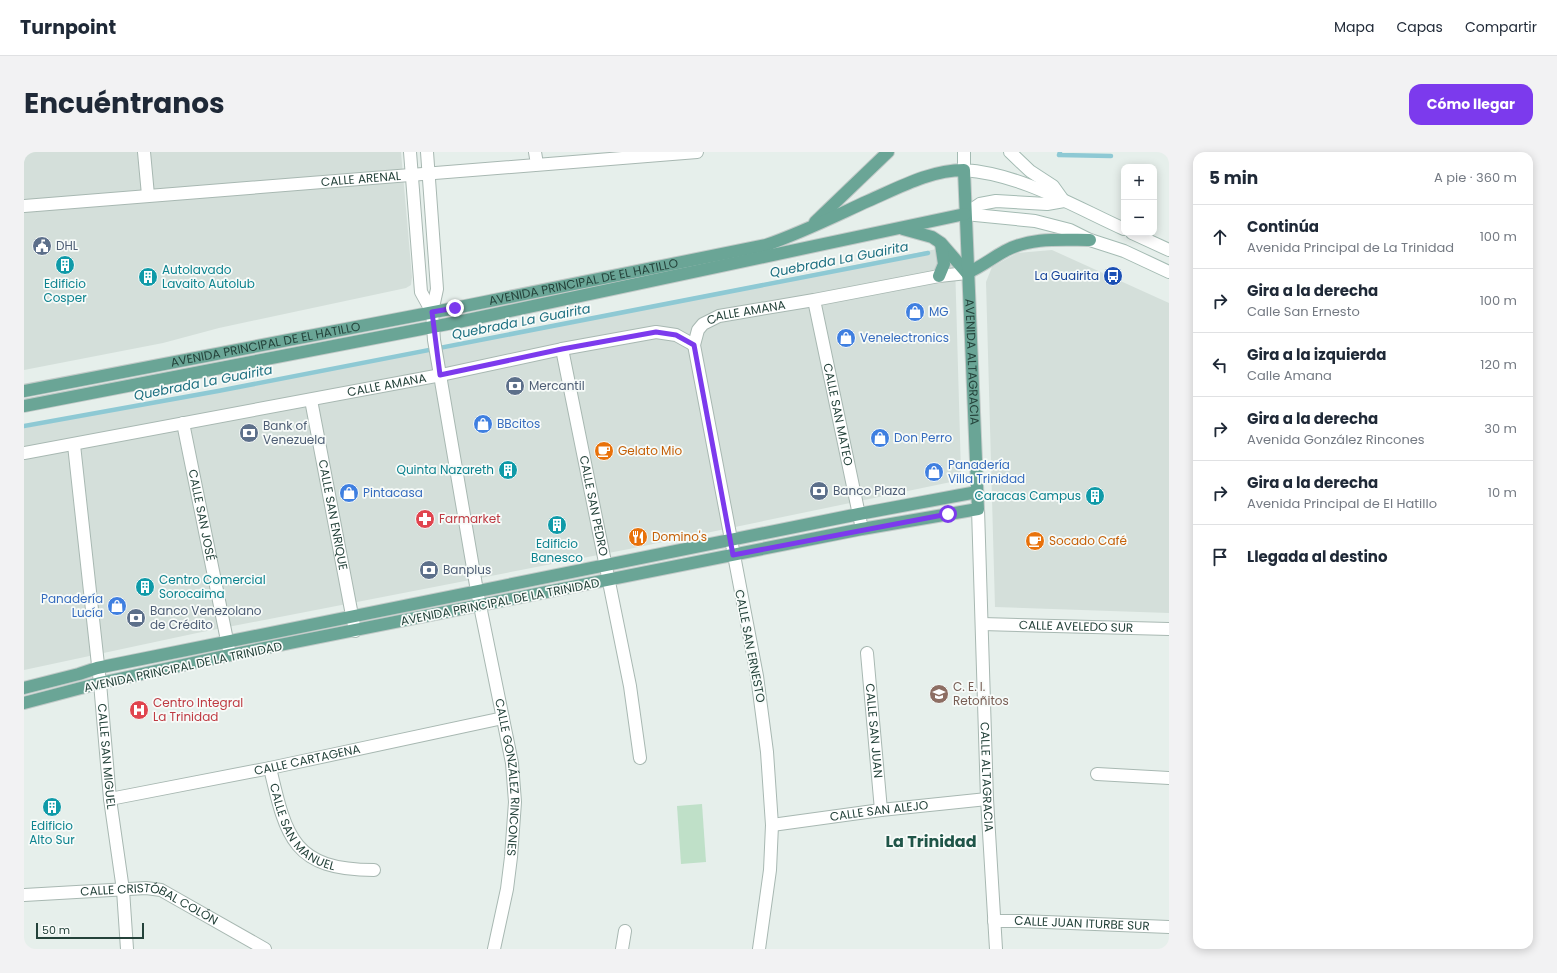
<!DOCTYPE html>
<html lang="es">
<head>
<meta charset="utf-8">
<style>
  body { margin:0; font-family:Poppins,sans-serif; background:#f2f2f3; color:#1f2937 }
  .controls { position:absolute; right:12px; top:12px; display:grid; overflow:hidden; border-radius:8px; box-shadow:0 2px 10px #0003 }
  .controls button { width:36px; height:36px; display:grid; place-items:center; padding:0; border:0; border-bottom:1px solid #e0e1e3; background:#fff; color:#1f2937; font:20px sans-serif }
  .scale { position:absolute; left:12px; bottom:10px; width:108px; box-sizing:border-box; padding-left:4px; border:2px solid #24423a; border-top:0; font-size:11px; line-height:14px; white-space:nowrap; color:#24423a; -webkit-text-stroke:3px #f7fbf9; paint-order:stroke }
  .stop { position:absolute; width:12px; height:12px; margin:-9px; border:3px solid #7c3aed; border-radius:50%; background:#fff }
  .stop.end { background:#7c3aed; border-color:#fff; box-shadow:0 1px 4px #0008 }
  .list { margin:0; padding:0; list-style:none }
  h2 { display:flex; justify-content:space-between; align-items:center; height:52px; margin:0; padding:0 16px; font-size:17px }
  h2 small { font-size:13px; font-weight:400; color:#747a83 }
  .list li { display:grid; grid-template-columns:26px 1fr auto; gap:12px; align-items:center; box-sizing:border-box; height:64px; padding:0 16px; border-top:1px solid #e0e1e3 }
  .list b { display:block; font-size:15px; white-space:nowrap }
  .list p { margin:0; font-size:13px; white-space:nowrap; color:#747a83 }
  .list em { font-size:13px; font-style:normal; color:#747a83 }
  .icon { flex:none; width:22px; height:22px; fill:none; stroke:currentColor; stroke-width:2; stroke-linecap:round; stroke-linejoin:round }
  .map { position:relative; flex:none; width:1145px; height:797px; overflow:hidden; border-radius:12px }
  header { display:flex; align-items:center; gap:24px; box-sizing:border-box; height:56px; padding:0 20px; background:#fff; border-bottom:1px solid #e0e1e3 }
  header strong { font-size:19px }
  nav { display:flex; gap:22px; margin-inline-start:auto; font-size:14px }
  .intro { display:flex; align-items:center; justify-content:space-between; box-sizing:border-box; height:96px; padding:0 24px }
  h1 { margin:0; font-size:28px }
  .button { padding:10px 18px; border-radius:12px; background:#7c3aed; color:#fff; font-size:14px; font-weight:700 }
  main { display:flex; gap:24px; padding:0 24px }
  aside { flex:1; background:#fff; border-radius:12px; box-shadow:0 2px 10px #0003 }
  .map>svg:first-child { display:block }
  .built { fill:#d4dfda }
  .green { fill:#bfe0c8 }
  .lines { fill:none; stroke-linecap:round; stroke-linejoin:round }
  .stream { stroke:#8ec9d4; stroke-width:4.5 }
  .street-casing { stroke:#a8b8b2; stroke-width:14 }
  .secondary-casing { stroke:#a4bbb3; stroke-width:14 }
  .primary-casing { stroke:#c2cac8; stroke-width:14 }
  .street { stroke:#fff; stroke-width:12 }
  .secondary { stroke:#fff; stroke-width:12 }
  .primary { stroke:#6aa596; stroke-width:12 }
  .route { stroke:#7c3aed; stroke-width:5 }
  .labels { text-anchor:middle; stroke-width:3.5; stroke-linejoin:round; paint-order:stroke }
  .street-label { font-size:12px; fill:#24423a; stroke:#f7fbf9 }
  .service-label { font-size:12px; fill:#4e5e75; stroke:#f7fbf9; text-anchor:start }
  .culture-label { font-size:12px; fill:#0d838f; stroke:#f7fbf9 }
  .transit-label { font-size:12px; fill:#164399; stroke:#f7fbf9; text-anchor:end }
  .shop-label { font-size:12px; fill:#366cbe; stroke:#f7fbf9; text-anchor:start }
  .food-label { font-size:12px; fill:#c56008; stroke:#f7fbf9; text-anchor:start }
  .health-label { font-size:12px; fill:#be3a42; stroke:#f7fbf9; text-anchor:start }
  .education-label { font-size:12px; fill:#785e54; stroke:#f7fbf9; text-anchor:start }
  .water-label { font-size:13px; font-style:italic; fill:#1c6f80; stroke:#f7fbf9 }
  .district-label { font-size:16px; font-weight:bold; fill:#1f5548; stroke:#f7fbf9 }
</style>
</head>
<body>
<header>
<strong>Turnpoint</strong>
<nav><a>Mapa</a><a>Capas</a><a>Compartir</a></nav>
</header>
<div class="intro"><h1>Encuéntranos</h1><a class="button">Cómo llegar</a></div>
<main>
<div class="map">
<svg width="1145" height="797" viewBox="0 0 1145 797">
  <rect width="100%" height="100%" fill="#e6efeb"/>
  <g class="built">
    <path d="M0,0H377L388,125L387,133L382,136L195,176L139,191L0,218Z"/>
    <path d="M918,96L931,111L937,321L934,327L927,330L605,397L173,481L0,518V276Z"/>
    <path d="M1028,98L1145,151V461L971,455L962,130L968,115L993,101Z"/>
  </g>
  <path class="green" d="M678,652L682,710L657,712L653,654Z"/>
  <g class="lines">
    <g class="stream">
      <path d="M1036,0L1035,3L1087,4"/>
      <path d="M0,274L194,239L904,101"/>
    </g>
    <g class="street-casing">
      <g id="street">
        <path d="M120,0L124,43"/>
        <path d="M386,0L397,140L408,160"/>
        <path id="s1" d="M403,0L413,137L408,160L410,188L453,439L488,611L491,650L487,705L483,737L470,797"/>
        <path d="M511,0L513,12"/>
        <path id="s2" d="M0,54L673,0"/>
        <path id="s3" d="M790,148L838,377"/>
        <path id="s4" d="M538,197L606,534L616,606"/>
        <path id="s5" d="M287,248L331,479"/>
        <path id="s6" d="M159,271L206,503"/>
        <path id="s7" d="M50,293L76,531L86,647L99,738L103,797"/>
        <path id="s8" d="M0,301L417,223L538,197L632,180L652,183L670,193"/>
        <path id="s9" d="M954,357L963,647L972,797"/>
        <path id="s10" d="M958,472L1145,477"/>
        <path id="s11" d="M843,501L857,658"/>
        <path id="s12" d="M246,616C262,685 269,718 350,718"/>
        <path d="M1073,622L1145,626"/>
        <path id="s13" d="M86,647L246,616L479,566"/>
        <path id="s14" d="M748,673L857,658L963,647"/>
        <path id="s15" d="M0,743L122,736L137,738L241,797"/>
        <path id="s16" d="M970,769H997L1145,775"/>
        <path d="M598,797L601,779"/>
        <path id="s17" d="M735,797L746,718L748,673L743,600L733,524L670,193L674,178L679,172L695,164L790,148L915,124L943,121"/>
      </g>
    </g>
    <g class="secondary-casing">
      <g id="secondary">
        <path d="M940,0V18C997,22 1049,54 1100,77"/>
        <path d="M986,0L1006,19L1029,34L1039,48"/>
        <path d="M941,62L1011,69L1046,78L1066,88L1100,99L1145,120"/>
        <path d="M941,62L956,52L972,49L1023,52L1040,49"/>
        <path d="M1108,81L1145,98"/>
      </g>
    </g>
    <g class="primary-casing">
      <g id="primary">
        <path d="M791,70L864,0"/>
        <path d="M879,77L908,85L917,91L943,121"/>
        <path d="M943,121C957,115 968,106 981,99C1006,85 1038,88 1066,88"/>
        <path d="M915,124L920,112L917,92"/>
        <path id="s18" d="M0,239L431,156L742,93C777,81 811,64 844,49C874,36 906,18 940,18L954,357L838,377L206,503L76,531L0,551"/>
        <path d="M0,254L434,170L941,62"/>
        <path d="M0,536L55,522L73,516L835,362L953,340"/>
      </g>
    </g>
    <use href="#street" class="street"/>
    <use href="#secondary" class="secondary"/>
    <use href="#primary" class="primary"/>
  </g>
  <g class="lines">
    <path class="route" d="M431,156L408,160L416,223L538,197L632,180L652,183L670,193L709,403L924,362"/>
  </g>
  <defs>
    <g id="civic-disc" transform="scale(1)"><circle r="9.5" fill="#5c6f8a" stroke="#f7fbf9"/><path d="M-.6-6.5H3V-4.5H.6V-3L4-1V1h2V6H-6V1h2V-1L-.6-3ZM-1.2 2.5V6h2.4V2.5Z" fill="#fff"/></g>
    <g id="building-disc" transform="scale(1)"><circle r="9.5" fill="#0f9aa8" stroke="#f7fbf9"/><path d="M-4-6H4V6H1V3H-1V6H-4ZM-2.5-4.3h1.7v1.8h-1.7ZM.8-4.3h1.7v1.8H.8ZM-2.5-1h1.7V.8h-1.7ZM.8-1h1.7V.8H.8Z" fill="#fff"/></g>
    <g id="bus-disc" transform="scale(1)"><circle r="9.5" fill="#1a4fb4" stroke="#f7fbf9"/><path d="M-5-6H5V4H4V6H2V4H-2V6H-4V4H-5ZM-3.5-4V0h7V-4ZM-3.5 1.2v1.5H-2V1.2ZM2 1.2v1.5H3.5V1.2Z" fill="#fff"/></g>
    <g id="shop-disc" transform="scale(1)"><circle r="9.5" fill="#3f7fe0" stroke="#f7fbf9"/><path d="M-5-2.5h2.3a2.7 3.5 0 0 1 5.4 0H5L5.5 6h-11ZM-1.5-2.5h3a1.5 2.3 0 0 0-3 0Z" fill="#fff"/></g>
    <g id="bank-disc" transform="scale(1)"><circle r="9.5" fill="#5c6f8a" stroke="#f7fbf9"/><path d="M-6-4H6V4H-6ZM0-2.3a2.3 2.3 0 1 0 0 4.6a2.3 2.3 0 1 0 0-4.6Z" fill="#fff"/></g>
    <g id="cafe-disc" transform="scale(1)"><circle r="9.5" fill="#e8710a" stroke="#f7fbf9"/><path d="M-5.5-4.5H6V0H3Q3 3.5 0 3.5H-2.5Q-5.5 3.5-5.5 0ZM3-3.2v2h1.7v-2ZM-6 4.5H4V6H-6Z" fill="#fff"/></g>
    <g id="pharmacy-disc" transform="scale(1)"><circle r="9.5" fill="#e0444e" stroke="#f7fbf9"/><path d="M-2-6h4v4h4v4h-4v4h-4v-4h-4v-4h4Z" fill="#fff"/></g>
    <g id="restaurant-disc" transform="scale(1)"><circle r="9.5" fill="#e8710a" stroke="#f7fbf9"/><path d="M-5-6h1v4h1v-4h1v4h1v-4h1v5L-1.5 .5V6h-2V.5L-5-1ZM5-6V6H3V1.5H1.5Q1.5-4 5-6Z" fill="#fff"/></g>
    <g id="school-disc" transform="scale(1)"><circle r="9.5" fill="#8d6e63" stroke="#f7fbf9"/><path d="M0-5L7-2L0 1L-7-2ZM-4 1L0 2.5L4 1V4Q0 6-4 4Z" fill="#fff"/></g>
    <g id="hospital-disc" transform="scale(1)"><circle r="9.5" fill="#e0444e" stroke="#f7fbf9"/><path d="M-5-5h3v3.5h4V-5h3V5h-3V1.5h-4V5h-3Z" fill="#fff"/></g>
  </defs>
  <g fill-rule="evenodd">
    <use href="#civic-disc" x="18" y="94"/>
    <use href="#building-disc" x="41" y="113"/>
    <use href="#bus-disc" x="1089" y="124"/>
    <use href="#building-disc" x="124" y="125"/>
    <use href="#shop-disc" x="891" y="160"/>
    <use href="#shop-disc" x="822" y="186"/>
    <use href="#bank-disc" x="491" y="234"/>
    <use href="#shop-disc" x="459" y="272"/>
    <use href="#bank-disc" x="225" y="281"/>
    <use href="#shop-disc" x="856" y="286"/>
    <use href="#cafe-disc" x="580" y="299"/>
    <use href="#building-disc" x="484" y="318"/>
    <use href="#shop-disc" x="910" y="320"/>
    <use href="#bank-disc" x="795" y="339"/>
    <use href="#shop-disc" x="325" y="341"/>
    <use href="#building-disc" x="1071" y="344"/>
    <use href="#pharmacy-disc" x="401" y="367"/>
    <use href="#building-disc" x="533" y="373"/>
    <use href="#restaurant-disc" x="614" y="385"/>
    <use href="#cafe-disc" x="1011" y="389"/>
    <use href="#bank-disc" x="405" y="418"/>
    <use href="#building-disc" x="121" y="435"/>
    <use href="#shop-disc" x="93" y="454"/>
    <use href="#bank-disc" x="112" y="466"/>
    <use href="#school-disc" x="915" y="542"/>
    <use href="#hospital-disc" x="115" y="558"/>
    <use href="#building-disc" x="28" y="655"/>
  </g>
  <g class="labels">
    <g class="street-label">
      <text dy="4" stroke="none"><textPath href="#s2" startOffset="338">CALLE ARENAL</textPath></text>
      <text dy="4" stroke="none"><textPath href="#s18" startOffset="570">AVENIDA PRINCIPAL DE EL HATILLO</textPath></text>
      <text dy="4" stroke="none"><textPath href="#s17" startOffset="680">CALLE AMANA</textPath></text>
      <text dy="4" stroke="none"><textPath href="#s18" startOffset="246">AVENIDA PRINCIPAL DE EL HATILLO</textPath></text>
      <text dy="4" stroke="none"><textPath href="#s18" startOffset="1161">AVENIDA ALTAGRACIA</textPath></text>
      <text dy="4" stroke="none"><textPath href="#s8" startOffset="369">CALLE AMANA</textPath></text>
      <text dy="4" stroke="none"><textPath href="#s3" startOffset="117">CALLE SAN MATEO</textPath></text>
      <text dy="4" stroke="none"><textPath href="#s4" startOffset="160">CALLE SAN PEDRO</textPath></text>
      <text dy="4" stroke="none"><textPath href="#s6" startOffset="94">CALLE SAN JOSÉ</textPath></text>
      <text dy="4" stroke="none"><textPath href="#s5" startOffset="117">CALLE SAN ENRIQUE</textPath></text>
      <text transform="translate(476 450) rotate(-11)" y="4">AVENIDA PRINCIPAL DE LA TRINIDAD</text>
      <text dy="4" stroke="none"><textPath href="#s10" startOffset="94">CALLE AVELEDO SUR</textPath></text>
      <text transform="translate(726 494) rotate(79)" y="4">CALLE SAN ERNESTO</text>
      <text transform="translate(159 515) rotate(-12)" y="4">AVENIDA PRINCIPAL DE LA TRINIDAD</text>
      <text dy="4" stroke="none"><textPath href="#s11" startOffset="78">CALLE SAN JUAN</textPath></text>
      <text dy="4" stroke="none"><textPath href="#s7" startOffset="313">CALLE SAN MIGUEL</textPath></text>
      <text dy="4" stroke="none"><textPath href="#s13" startOffset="201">CALLE CARTAGENA</textPath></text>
      <text dy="4" stroke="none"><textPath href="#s1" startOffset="633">CALLE GONZÁLEZ RINCONES</textPath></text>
      <text dy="4" stroke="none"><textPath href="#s9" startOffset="268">CALLE ALTAGRACIA</textPath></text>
      <text dy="4" stroke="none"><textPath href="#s14" startOffset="108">CALLE SAN ALEJO</textPath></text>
      <text dy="4" stroke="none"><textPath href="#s12" startOffset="71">CALLE SAN MANUEL</textPath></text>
      <text dy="4" stroke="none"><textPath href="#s15" startOffset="129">CALLE CRISTÓBAL COLÓN</textPath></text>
      <text dy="4" stroke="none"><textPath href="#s16" startOffset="88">CALLE JUAN ITURBE SUR</textPath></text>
    </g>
    <g class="service-label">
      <text x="32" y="98">DHL</text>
      <text x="505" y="238">Mercantil</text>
      <text x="239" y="278">Bank of<tspan x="239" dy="14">Venezuela</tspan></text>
      <text x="809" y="343">Banco Plaza</text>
      <text x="419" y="422">Banplus</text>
      <text x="126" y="463">Banco Venezolano<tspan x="126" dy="14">de Crédito</tspan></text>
    </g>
    <g class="culture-label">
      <text x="138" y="122" text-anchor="start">Autolavado<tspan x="138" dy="14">Lavaito Autolub</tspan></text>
      <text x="41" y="136">Edificio<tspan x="41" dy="14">Cosper</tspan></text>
      <text x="470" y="322" text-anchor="end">Quinta Nazareth</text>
      <text x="1057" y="348" text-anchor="end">Caracas Campus</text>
      <text x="533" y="396">Edificio<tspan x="533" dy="14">Banesco</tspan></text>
      <text x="135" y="432" text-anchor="start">Centro Comercial<tspan x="135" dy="14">Sorocaima</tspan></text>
      <text x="28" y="678">Edificio<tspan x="28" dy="14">Alto Sur</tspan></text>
    </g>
    <g class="transit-label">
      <text x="1075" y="128">La Guairita</text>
    </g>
    <g class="shop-label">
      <text x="905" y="164">MG</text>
      <text x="836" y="190">Venelectronics</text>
      <text x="473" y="276">BBcitos</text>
      <text x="870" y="290">Don Perro</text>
      <text x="924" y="317">Panadería<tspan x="924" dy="14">Villa Trinidad</tspan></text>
      <text x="339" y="345">Pintacasa</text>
      <text x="79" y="451" text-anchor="end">Panadería<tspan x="79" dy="14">Lucía</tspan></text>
    </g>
    <g class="food-label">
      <text x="594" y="303">Gelato Mio</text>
      <text x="628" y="389">Domino's</text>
      <text x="1025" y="393">Socado Café</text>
    </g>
    <g class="health-label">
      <text x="415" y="371">Farmarket</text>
      <text x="129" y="555">Centro Integral<tspan x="129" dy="14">La Trinidad</tspan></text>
    </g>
    <g class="education-label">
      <text x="929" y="539">C. E. I.<tspan x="929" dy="14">Retoñitos</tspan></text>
    </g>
    <g class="water-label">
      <text transform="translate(815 107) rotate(-11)" y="5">Quebrada La Guairita</text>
      <text transform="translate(497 169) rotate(-11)" y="5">Quebrada La Guairita</text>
      <text transform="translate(179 230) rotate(-11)" y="5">Quebrada La Guairita</text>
    </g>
    <g class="district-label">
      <text x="907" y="695">La Trinidad</text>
    </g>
  </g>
</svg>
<div class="controls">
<button>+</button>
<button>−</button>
</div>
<div class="scale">50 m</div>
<div class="stop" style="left:924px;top:362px"></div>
<div class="stop end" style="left:431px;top:156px"></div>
</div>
<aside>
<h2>5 min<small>A pie · 360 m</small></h2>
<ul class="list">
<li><svg class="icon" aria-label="ahead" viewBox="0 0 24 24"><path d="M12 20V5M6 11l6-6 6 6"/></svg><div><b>Continúa</b><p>Avenida Principal de La Trinidad</p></div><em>100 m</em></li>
<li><svg class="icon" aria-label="right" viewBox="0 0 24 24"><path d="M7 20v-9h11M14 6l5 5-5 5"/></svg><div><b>Gira a la derecha</b><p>Calle San Ernesto</p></div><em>100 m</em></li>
<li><svg class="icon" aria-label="left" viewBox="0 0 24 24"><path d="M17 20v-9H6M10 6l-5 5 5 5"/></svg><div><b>Gira a la izquierda</b><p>Calle Amana</p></div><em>120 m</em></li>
<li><svg class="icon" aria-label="right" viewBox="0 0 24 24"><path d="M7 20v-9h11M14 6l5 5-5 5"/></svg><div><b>Gira a la derecha</b><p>Avenida González Rincones</p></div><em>30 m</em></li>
<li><svg class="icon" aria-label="right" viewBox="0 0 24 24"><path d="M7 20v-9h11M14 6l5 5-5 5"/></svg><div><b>Gira a la derecha</b><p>Avenida Principal de El Hatillo</p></div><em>10 m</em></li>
<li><svg class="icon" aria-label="arrive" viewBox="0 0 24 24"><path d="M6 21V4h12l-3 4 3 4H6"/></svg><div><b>Llegada al destino</b></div></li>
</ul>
</aside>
</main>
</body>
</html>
